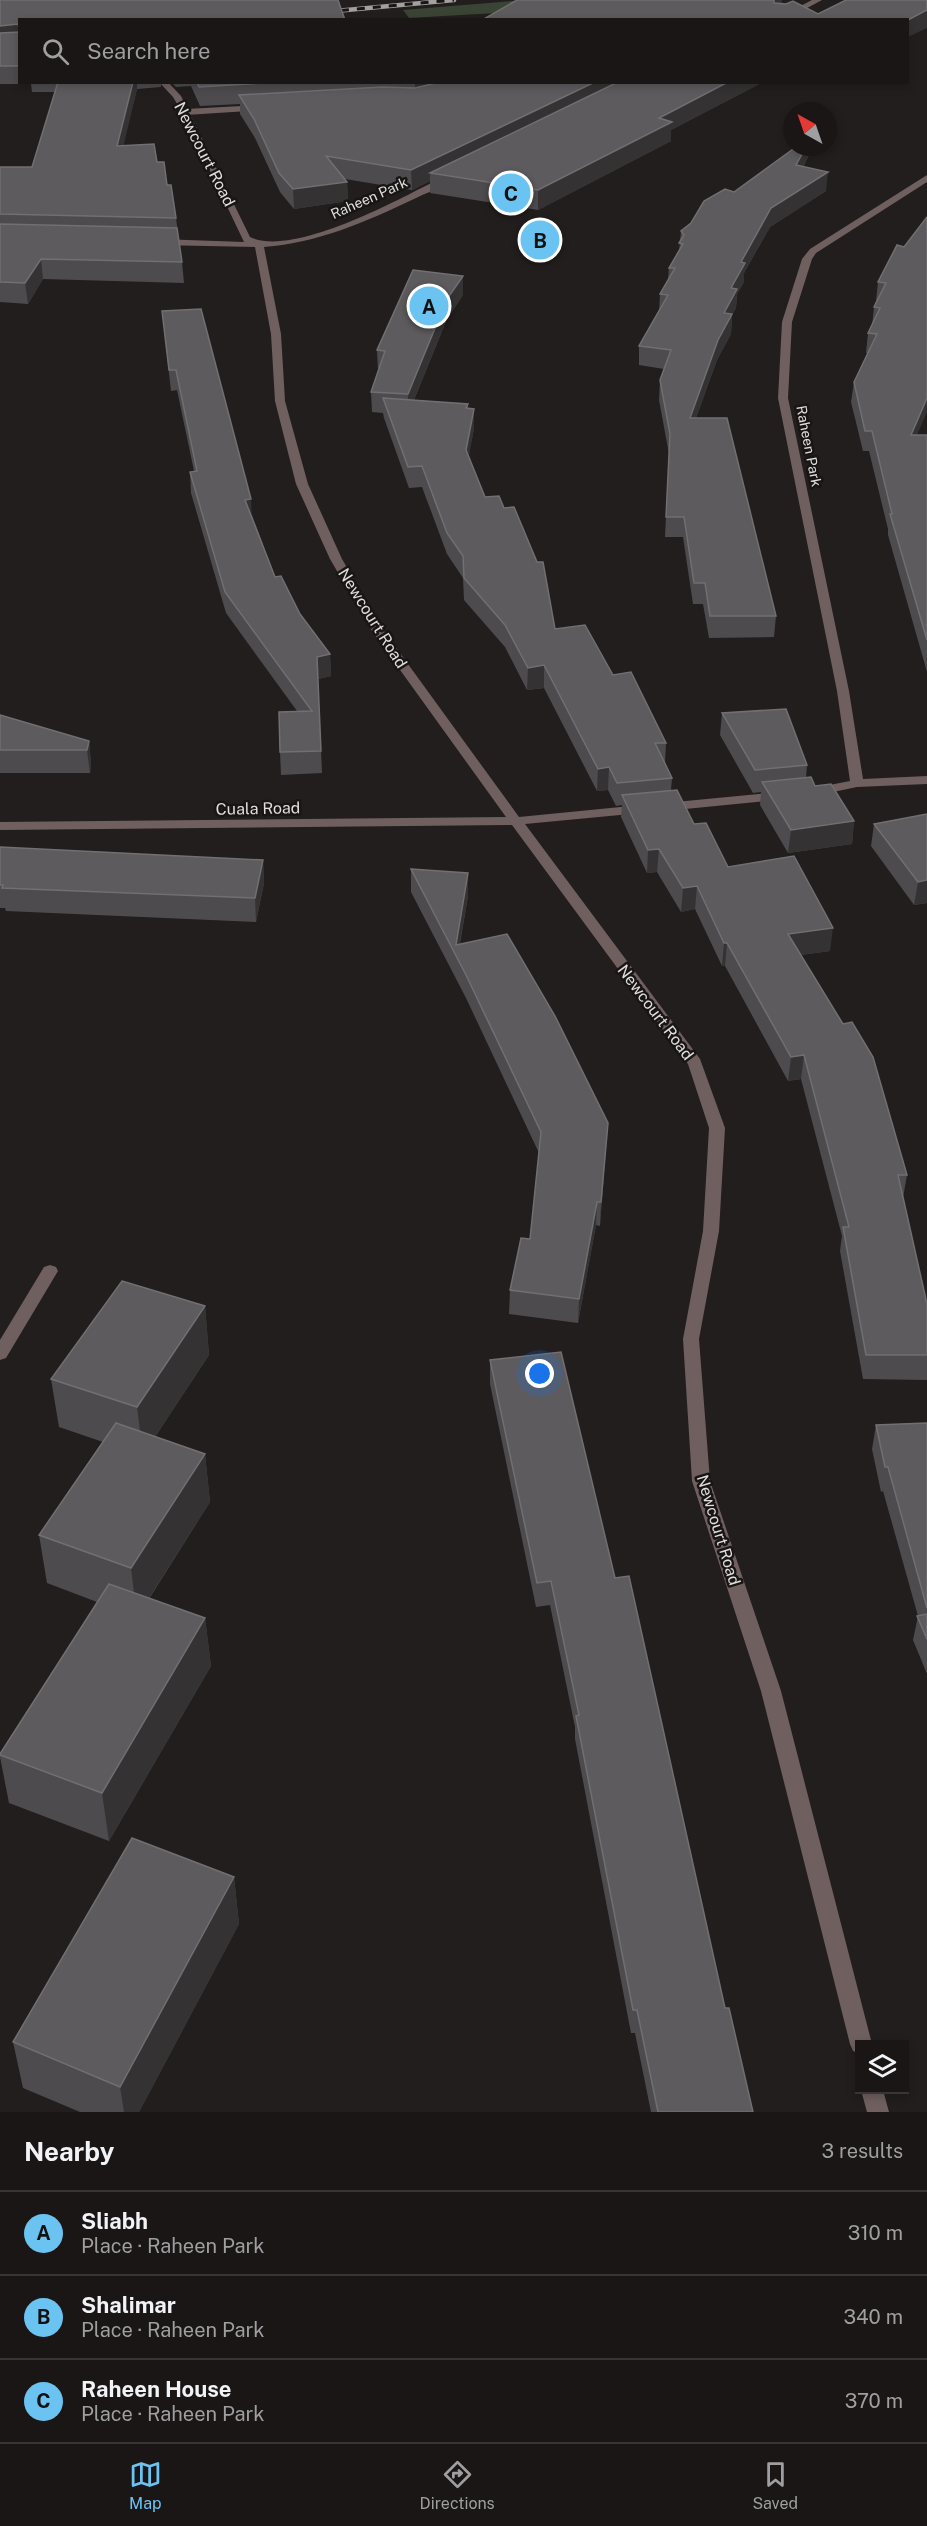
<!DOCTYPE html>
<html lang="en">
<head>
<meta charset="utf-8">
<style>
  body { margin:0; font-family:"Public Sans",sans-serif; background:#272323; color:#f1f3f6 }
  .controls { position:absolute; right:18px; bottom:18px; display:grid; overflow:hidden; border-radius:0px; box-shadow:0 3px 9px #0003 }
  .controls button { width:54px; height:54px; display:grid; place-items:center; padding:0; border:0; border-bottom:2px solid #383535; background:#1a1616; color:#f1f3f6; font:30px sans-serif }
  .compass { position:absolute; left:783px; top:102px; width:54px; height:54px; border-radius:50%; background:#1a1616; box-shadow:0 3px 9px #0003; rotate:320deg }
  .you { position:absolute; left:540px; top:1374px; width:21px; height:21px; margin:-15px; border:4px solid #fff; border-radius:50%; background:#1a73e8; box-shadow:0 0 0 9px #1a73e833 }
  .badge { display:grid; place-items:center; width:39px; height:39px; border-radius:50%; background:#6bc3f2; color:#111; font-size:20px; font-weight:700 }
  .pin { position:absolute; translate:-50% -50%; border:3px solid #fff; box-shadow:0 2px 6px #0006 }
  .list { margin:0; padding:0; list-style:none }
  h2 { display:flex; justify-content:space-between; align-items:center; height:78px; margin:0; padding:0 24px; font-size:26px }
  h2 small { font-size:20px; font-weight:400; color:#9f9fa1 }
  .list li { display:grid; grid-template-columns:39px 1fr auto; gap:18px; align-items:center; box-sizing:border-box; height:84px; padding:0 24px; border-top:2px solid #383535 }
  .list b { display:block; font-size:22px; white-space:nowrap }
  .list p { margin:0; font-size:20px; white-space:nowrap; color:#9f9fa1 }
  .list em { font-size:20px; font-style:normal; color:#9f9fa1 }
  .icon { flex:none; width:33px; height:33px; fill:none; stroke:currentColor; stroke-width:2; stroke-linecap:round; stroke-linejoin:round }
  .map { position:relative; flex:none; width:927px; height:2112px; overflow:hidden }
  .search { position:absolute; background:#1a1616; box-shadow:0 3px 9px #0003; left:18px; right:18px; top:18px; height:66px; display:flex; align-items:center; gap:15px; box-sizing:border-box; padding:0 21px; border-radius:0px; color:#9f9fa1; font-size:22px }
  .sheet { height:330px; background:#1a1616 }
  nav { display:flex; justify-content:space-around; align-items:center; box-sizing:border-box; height:84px; border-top:2px solid #383535; background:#1a1616; font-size:16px; color:#9f9fa1 }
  nav a { display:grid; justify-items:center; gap:3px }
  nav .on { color:#6bc3f2 }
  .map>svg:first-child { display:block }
  .green { fill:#3a4434 }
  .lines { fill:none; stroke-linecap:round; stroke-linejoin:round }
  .lane { fill:#6f605f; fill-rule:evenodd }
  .street { fill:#6f605f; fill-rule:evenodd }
  .rail-casing { stroke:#a3a09f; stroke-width:4.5 }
  .rail { stroke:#181514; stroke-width:3; stroke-dasharray:8; stroke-linecap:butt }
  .wall { fill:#4d4b4e }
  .shaded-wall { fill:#353234 }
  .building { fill:#5d5b5d; stroke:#716f71; stroke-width:1.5 }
  .labels { text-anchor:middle; stroke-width:5; stroke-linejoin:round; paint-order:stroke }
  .far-street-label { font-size:14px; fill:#e0dedd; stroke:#181514 }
  .street-label { font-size:16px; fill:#e0dedd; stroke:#181514 }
</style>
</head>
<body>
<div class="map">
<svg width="927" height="2112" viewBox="0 0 927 2112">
  <rect width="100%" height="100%" fill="#221e1d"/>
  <path class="green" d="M524,0L497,13L409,18L403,10Z"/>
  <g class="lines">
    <path class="lane" d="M259,105L263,108L262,110L186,115L182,112L186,109Z"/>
    <g class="street">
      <path d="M812,0H822L785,20H774Z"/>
      <path d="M159,82H168L181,96L250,237C294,258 401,198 443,177L451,179C441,188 426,193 414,199C365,222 318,243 264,247L281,334L285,401L308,484L342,559L384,631L519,817L641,805L648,809L641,813L525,824L700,1059L725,1128L719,1231L699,1339L710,1481L781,1691L872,2044H860V2054L853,2051L850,2044L761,1691L692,1481L683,1339L703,1231L709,1128L688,1064L512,825L0,830V822L506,817L372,631L330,559L296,484L275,401L271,334L255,247L159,245L154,242L159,239L244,242L182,112L173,97Z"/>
      <path d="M927,175V182L816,253L812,259L792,322L788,398L849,691L863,779L927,776V784L857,787L814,796L807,792L809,789L850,781L837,691L778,398L782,322L802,259L810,249Z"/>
      <path d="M781,792L788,796L786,799L665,811L658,807L665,803Z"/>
      <path d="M50,1265L56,1267L58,1271L6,1358L0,1360V1340L44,1267Z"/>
      <path d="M861,2090H883L889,2112H867Z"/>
    </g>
    <g class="rail-casing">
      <path id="rail" d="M325,12L454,0"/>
    </g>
    <use href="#rail" class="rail"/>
  </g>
  <g class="wall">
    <path d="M0,0L20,20V82H161V87L137,89L123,145L157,162L167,185L176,218L182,262L184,283L43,279L28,304L0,302V167H32L56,92H32L31,84H0Z"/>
    <path d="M171,82H763L671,130V141L538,210L430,193V181L412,190L345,179L347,182L348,201L294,209L280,192L255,138L240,114V104L200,106L191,86L176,87Z"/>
    <path d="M796,147H811L810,153L803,167L826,191L770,227L744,273V282L737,294L736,308L732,315L731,334L717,360L696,418L776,616L774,637L709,638L703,604H693L683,537H665L669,454L659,400L660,380L664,369L639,365V346L659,311L660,294L668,279L669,268L679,251L681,231Z"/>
    <path d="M897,245L917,435H927V672L888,535V529L869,451H863L851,402L854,382L868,353H866L868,333L872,326L874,307L876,301L878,282Z"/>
    <path d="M463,295L447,319L414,400L468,404V409L474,429L468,457L485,497L555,629L613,675L666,743L665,764L672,778L671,790L694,824L728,867L830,951L801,955L907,1175L903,1198L927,1304V1380L863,1379L840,1251L842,1236L801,1079L788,1081L725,966H722L695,909L681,912L657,872L647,873L621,817L622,805L616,806L608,790L597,791L544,688L527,690L505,647L464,600L463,578L447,554L422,487L409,488L384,418L383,413L372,412L371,392L379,370H378L377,350Z"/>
    <path d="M162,311L252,515L275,577L300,614L330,654L331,676L318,679L322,773L281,775L280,752L297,711L226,613L191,493L190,472L194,471L177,390L171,391Z"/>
    <path d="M722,713L807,765L806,778L854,821L852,844L788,853L760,805L761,792L753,793L720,735Z"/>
    <path d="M0,715L89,741L91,763L90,773H0Z"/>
    <path d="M927,814V903L914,905L871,846L874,824Z"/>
    <path d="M0,847L263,860L264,883L256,922L6,911L5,908H0Z"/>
    <path d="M411,869L468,873V896L460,944L608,1123L600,1226L596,1225L578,1323L509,1314L510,1290L530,1239L539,1153L466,998L411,892Z"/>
    <path d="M205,1306L209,1355L155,1437L205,1454L210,1502L149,1599L205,1618L211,1666L109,1841L9,1803L0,1757V1755L97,1602L47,1583L39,1535L103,1442L59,1427L51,1379Z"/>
    <path d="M490,1360L615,1578L725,2008L753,2112H651L635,2033H631L575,1739V1727L550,1605L536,1607L490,1384Z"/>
    <path d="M927,1423V1674L913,1640L918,1616L883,1491L881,1492L872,1449L876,1425Z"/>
    <path d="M234,1877L239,1924L139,2112H80L23,2088L13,2042Z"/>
  </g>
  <g class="shaded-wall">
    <path d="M774,0H782L781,14L772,20Z"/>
    <path d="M927,10V28L908,37V20Z"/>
    <path d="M18,24L20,38L0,45V26Z"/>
    <path d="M133,82H137V89L119,165L117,146Z"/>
    <path d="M415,82H459L415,97Z"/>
    <path d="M595,82H634L430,173V181L412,190L411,170Z"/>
    <path d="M728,82H763L671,130V141L538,210V190L659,118Z"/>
    <path d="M806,147H811L810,153L794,183L796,165Z"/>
    <path d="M828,172L826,191L770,227L744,273V282L737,294L736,308L732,315L731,334L717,360L689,438L690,418L718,340L724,313L731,288L741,262L771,208Z"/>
    <path d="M347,182L348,201L294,209L293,189Z"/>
    <path d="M41,259L43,279L28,304L25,283Z"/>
    <path d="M463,276V295L447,319L408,414V394L447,299Z"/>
    <path d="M927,398V412L908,456L911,435Z"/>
    <path d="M474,409V429L466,471V450Z"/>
    <path d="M251,499L252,520L245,500Z"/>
    <path d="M330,654L331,676L318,679L317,657Z"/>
    <path d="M544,665V688L527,690L528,668Z"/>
    <path d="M89,741L91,763L90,773L87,750Z"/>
    <path d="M609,767L608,790L597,791L598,769Z"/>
    <path d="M854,821L852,844L788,853L791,830Z"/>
    <path d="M659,849L657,872L647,873L648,850Z"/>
    <path d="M263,860L264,883L256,922L255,898Z"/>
    <path d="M468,873V896L457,958L456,945Z"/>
    <path d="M927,880V903L914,905L918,882Z"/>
    <path d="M697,886L695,909L681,912L683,888Z"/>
    <path d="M833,928L830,951L786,957L788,934Z"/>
    <path d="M724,943H727L725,966H722Z"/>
    <path d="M804,1055L801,1079L788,1081L791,1057Z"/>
    <path d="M608,1123L606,1146L600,1226L601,1202Z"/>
    <path d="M597,1202L596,1225L578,1323L579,1299Z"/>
    <path d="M205,1306L209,1355L143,1455L137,1407Z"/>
    <path d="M205,1454L210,1502L137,1617L131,1568Z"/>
    <path d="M205,1618L211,1666L109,1841L102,1793Z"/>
    <path d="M234,1877L239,1924L139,2112H124L120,2087Z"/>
  </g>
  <g class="building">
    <path d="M0,0H338L345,20H20V32L18,24L0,26Z"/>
    <path d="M517,0H774V3L786,4L793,1L818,14L846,0H927V10L908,20H482Z"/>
    <path d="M20,32V66H0V33Z"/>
    <path d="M58,82H133L117,146L154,144L157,162H164L167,185H171L176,218L0,214V167H32Z"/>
    <path d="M197,82H280L199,87Z"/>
    <path d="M440,82H595L411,170L326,156L347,182L293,189L279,173L254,119L239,95L382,87L415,88Z"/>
    <path d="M618,82H728L659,118L672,122L538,190L430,173Z"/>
    <path d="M796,147H806L796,165L828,172L771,208L741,262L745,263L731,288L737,289L724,313L732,314L718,340L690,418H727L776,616H710L705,583H694L684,517H666L670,434L660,380L671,350L639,346L668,295L660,294L675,268H669L683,244L679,243L684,235L681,231L691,223L704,201L725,189L734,192Z"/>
    <path d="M927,217V398L911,435H927V640L890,514H892L872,431H865L854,382L877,334L868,333L880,308L874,307L886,283L878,282L897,245L904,247Z"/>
    <path d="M0,224L177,228L182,262L41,259L25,283L0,282Z"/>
    <path d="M413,270L463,276L447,299L408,394L371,392L385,351L377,350Z"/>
    <path d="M201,309L251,499L245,500L275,577L281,576L300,614L330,654L317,657L321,751L280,752L279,712L312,711L225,592L190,472L197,471L176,370H169L162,311Z"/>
    <path d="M383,398L468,404L466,408L474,409L466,450L485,497L499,496L504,508L514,507L537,562H543L555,629L585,625L613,675L631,672L666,743H655L672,778L617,783L609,767L598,769L544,665L528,668L505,625L464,578L463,556L447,533L422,466L408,467Z"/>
    <path d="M786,709L807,765L755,770L722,713Z"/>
    <path d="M0,715L89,741L87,750H0Z"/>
    <path d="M811,777L815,786L831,784L854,821L791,830L762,782Z"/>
    <path d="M677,790L694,824L706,823L728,867L794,856L833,928L788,934L843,1024L852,1022L873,1057L907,1175H898L927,1304V1355H866L843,1227H849L804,1055L791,1057L727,943H724L697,886L683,888L659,849L648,850L622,795Z"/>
    <path d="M927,814V880L918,882L874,824Z"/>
    <path d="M0,847L263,860L255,898L2,888L3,885H0Z"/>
    <path d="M411,869L468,873L456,945L507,934L555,1016L608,1123L601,1202H597L579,1299L510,1290L521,1238L530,1239L541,1132L466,975Z"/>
    <path d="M122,1281L205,1306L137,1407L51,1379Z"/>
    <path d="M561,1352L615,1578L629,1576L725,2008H729L753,2112H658L637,2010H633L576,1716L579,1715L551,1581L537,1583L490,1360Z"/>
    <path d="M116,1423L205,1454L131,1568L39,1535Z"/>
    <path d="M927,1423V1608L888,1467H885L876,1425Z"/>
    <path d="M109,1584L205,1618L102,1793L0,1755V1754Z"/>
    <path d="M927,1614V1639L917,1616Z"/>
    <path d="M132,1838L234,1877L120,2087L13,2042Z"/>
  </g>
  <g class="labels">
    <g class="far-street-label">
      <text transform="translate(369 198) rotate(-24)" y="5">Raheen Park</text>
      <text transform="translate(809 446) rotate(79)" y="5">Raheen Park</text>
    </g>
    <g class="street-label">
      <text transform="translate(205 154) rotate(63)" y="6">Newcourt Road</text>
      <text transform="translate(373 618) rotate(58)" y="6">Newcourt Road</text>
      <text transform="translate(258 808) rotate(-1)" y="6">Cuala Road</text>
      <text transform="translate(656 1012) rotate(53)" y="6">Newcourt Road</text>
      <text transform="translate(719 1530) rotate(73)" y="6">Newcourt Road</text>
    </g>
  </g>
</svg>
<div class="controls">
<button><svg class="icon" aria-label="layers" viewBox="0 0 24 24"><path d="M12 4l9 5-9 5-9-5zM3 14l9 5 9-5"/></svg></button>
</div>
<svg class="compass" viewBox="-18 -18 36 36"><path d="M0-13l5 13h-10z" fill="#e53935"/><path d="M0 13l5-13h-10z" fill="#9f9fa1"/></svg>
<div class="you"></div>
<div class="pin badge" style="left:429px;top:306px">A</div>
<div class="pin badge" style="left:540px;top:240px">B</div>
<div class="pin badge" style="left:511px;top:193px">C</div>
<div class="search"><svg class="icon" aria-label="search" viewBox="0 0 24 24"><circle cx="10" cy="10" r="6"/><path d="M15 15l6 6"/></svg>Search here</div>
</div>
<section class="sheet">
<h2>Nearby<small>3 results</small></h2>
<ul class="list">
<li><span class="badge">A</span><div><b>Sliabh</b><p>Place · Raheen Park</p></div><em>310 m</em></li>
<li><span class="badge">B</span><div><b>Shalimar</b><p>Place · Raheen Park</p></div><em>340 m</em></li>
<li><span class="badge">C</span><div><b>Raheen House</b><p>Place · Raheen Park</p></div><em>370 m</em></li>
</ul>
</section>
<nav>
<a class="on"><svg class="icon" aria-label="map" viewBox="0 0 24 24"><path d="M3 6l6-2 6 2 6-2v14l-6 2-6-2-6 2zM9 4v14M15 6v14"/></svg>Map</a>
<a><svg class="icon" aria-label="directions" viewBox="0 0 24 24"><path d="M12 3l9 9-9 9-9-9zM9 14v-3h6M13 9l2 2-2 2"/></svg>Directions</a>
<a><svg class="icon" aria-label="saved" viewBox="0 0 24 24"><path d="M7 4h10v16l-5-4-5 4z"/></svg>Saved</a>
</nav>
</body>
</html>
